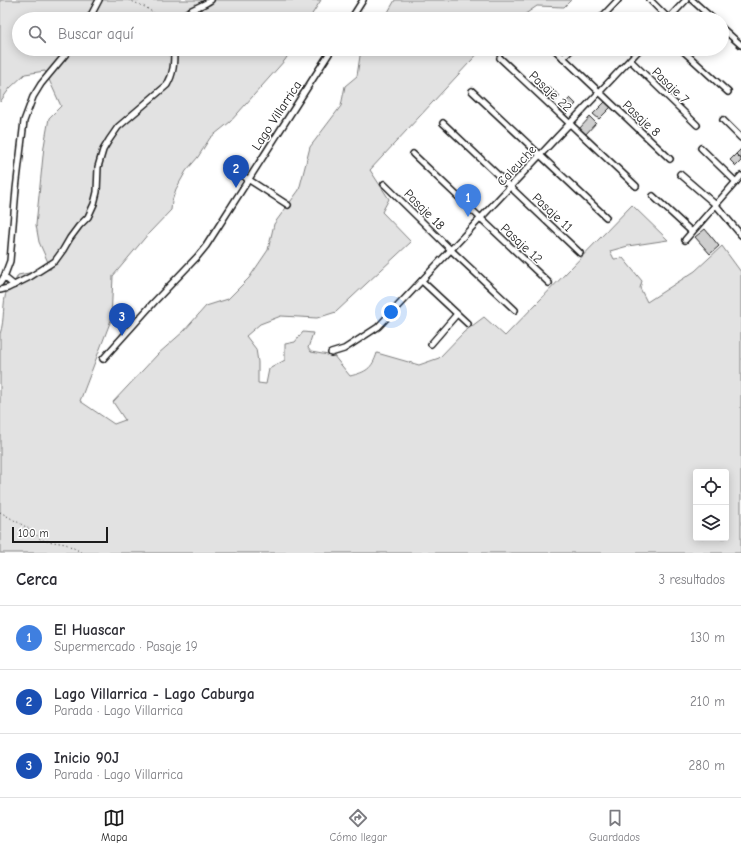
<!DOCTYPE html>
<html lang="es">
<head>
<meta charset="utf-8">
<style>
  body { margin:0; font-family:"Comic Neue",sans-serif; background:#f2f2f3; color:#2b2b33 }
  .controls { position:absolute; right:12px; bottom:12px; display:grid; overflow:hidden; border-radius:4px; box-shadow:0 2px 10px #0003 }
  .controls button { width:36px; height:36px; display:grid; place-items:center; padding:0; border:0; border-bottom:1px solid #e1e1e2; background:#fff; color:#2b2b33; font:20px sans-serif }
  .scale { position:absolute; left:12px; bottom:10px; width:96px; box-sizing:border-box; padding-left:4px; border:2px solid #1c1c1c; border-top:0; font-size:11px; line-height:14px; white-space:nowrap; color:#1c1c1c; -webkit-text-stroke:3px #fff; paint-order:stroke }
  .you { position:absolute; left:391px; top:312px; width:14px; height:14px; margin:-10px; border:3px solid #fff; border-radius:50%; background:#1a73e8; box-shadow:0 0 0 6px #1a73e833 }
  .badge { display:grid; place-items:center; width:26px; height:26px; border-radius:50%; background:#1c1c1c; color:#fff; font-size:13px; font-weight:700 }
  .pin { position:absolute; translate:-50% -33px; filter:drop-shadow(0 1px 2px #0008) }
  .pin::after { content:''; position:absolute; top:21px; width:14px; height:12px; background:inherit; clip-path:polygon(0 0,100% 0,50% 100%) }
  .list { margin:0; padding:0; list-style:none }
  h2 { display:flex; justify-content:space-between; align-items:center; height:52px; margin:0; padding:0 16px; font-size:17px }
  h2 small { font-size:13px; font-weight:400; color:#7c7c81 }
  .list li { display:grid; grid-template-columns:26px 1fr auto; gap:12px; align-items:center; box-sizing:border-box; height:64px; padding:0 16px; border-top:1px solid #e1e1e2 }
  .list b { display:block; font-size:15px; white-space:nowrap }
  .list p { margin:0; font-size:13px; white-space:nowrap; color:#7c7c81 }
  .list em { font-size:13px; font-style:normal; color:#7c7c81 }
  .icon { flex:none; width:22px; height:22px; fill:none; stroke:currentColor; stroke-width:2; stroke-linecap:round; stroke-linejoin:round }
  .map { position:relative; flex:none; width:741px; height:553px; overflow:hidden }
  .search { position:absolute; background:#fff; box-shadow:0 2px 10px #0003; left:12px; right:12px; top:12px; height:44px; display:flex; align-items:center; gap:10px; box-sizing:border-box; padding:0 14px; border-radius:22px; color:#7c7c81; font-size:15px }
  .sheet { height:244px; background:#fff }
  nav { display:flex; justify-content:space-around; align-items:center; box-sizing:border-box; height:56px; border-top:1px solid #e1e1e2; background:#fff; font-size:11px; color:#7c7c81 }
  nav a { display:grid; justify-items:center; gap:2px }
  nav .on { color:#1c1c1c }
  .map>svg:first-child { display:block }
  .green { fill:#e2e2e2; stroke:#7f7f7f; fill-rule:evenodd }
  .building { fill:#cecece; stroke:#1c1c1c }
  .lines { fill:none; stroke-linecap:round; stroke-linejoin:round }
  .street-casing { stroke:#1c1c1c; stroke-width:8 }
  .path { stroke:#1c1c1c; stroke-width:1; stroke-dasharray:1 3; stroke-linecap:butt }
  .street { stroke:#fff; stroke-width:5 }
  .labels { text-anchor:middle; stroke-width:3; stroke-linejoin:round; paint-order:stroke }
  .street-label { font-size:13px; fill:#1c1c1c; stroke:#fff }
</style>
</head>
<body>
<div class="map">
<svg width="741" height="553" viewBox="0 0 741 553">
  <rect width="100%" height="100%" fill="#fff"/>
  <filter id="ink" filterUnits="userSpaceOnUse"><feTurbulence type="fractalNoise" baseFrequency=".025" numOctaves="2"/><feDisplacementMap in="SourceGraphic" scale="8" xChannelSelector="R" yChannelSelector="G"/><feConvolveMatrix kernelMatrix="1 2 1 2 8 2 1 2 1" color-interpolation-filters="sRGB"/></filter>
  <g filter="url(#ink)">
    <g class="green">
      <path d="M0,0H321L309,19H19V49H292L285,60L230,122L210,138L198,157L186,171L176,189L172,201L171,210L149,233L113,276L111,320L80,401L114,424L125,420L113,402L158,354L184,331L206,306L228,299L249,278L268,250L274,224L299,190L310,147L341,106L345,86L357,76L361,49H482L370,170L389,199L382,212L411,242L336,312L317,318L281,316L260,324L246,336L256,349L258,362V383L266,384L269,369L285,360V344L295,342L303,332L313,333L308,348L311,352L334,356L350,376C366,372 372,369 377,353L419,365L439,358L464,332L484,317L505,336L632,205L668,240L628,246L610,251L614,259L623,258L642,281L640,288L647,302L695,271L722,246L741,272V553H0V334C5,319 2,304 7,289L13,285L18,275L51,269L39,242L36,225L44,146L49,118L61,106L45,71L25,74L10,88L0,102ZM696,472H726V538H696Z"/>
      <path d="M395,0H571L564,7L537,6L518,19H384Z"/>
    </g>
    <g class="building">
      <path d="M549,87L560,96L554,103L543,93Z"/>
      <path d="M570,98L576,104L565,115L559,110Z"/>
      <path d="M605,102L611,107L599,119L593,114Z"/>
      <path d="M590,117L596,123L585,135L579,129Z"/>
      <path d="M741,149V159L736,154Z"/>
      <path d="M736,154L741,159V161L736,166L730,160Z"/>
      <path d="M705,229L719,246L710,254L695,237Z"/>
    </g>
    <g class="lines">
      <g class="street-casing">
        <g id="street">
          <path d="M650,0L669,19"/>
          <path d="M692,0L713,19"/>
          <path d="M89,19L99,0"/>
          <path d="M178,19C187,10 201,7 211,0"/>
          <path d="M351,19L363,0"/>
          <path d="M600,19L618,0"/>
          <path d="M668,19L686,0"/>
          <path d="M722,28L741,45"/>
          <path d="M554,49L670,159"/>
          <path d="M681,49L728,92"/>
          <path d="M500,58L636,186"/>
          <path d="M563,58L572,49"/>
          <path d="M630,60L697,125"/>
          <path d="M472,91L606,217"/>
          <path d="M723,120L741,138"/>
          <path d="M443,123L580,253"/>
          <path d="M701,148L736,182"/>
          <path d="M413,154L549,283"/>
          <path d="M226,165L288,205"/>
          <path d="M680,174L716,205L741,235"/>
          <path d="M384,184L451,250L515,310"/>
          <path d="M653,196L692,232"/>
          <path d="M685,240L741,176"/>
          <path d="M4,277L14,285"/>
          <path d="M422,281L468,324"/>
          <path d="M0,283L4,277L10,261L16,189L24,121L33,97L41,84L70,49"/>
          <path d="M0,290L8,288L30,277L55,261L63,250L70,238L79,226L88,217L94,204L97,192L98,167L103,150L109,140L118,127L167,85C174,73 174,63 174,49"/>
          <path d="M431,344L457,314"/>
          <path d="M331,353L344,349L378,327L640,49"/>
          <path d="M103,359L155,301L197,257L206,246L332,49"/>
        </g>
      </g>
      <g class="path">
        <path d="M129,0L145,7L162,19"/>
        <path d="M0,512L33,531L41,540L66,544L83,553"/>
      </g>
      <use href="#street" class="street"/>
    </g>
  </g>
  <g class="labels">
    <g class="street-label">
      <text transform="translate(671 85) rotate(44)" y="5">Pasaje 7</text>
      <text transform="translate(551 91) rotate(43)" y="5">Pasaje 22</text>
      <text transform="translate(276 115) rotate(-57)" y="5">Lago Villarrica</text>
      <text transform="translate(642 118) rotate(43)" y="5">Pasaje 8</text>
      <text transform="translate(516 165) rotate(-47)" y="5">Caleuche</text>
      <text transform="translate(425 209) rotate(45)" y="5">Pasaje 18</text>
      <text transform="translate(553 212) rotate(43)" y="5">Pasaje 11</text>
      <text transform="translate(522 243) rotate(43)" y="5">Pasaje 12</text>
    </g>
  </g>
</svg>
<div class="controls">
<button><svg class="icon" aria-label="locate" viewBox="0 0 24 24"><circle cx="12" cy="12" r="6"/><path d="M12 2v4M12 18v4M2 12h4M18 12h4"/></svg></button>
<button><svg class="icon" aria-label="layers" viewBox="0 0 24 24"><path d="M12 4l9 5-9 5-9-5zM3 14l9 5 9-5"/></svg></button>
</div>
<div class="scale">100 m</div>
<div class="you"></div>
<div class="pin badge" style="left:468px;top:217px;background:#3f7fe0">1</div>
<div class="pin badge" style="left:236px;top:188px;background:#1a4fb4">2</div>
<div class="pin badge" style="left:122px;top:336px;background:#1a4fb4">3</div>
<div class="search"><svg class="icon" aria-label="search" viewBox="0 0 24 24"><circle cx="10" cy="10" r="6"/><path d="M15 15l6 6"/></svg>Buscar aquí</div>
</div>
<section class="sheet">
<h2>Cerca<small>3 resultados</small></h2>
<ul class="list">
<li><span class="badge" style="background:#3f7fe0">1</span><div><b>El Huascar</b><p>Supermercado · Pasaje 19</p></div><em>130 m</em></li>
<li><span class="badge" style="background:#1a4fb4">2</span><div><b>Lago Villarrica - Lago Caburga</b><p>Parada · Lago Villarrica</p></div><em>210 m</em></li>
<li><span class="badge" style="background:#1a4fb4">3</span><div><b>Inicio 90J</b><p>Parada · Lago Villarrica</p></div><em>280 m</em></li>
</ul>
</section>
<nav>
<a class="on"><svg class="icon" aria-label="map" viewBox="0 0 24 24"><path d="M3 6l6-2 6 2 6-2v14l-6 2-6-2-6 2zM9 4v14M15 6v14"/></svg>Mapa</a>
<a><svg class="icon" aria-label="directions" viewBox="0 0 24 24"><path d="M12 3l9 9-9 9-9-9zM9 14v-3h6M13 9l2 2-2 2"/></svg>Cómo llegar</a>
<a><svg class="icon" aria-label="saved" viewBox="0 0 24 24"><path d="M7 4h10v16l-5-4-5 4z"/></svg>Guardados</a>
</nav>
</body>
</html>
